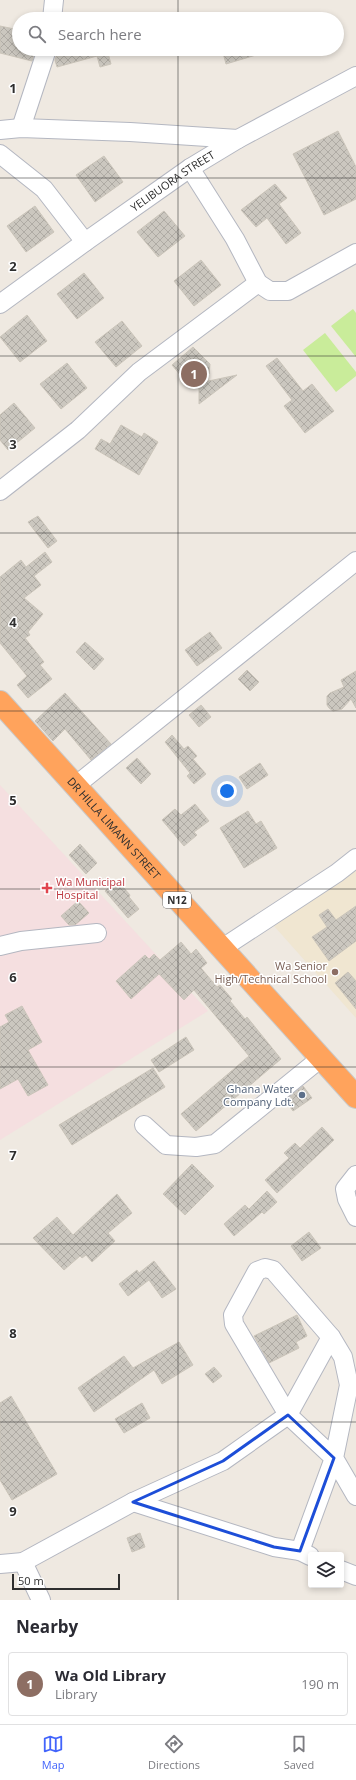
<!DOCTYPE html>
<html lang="en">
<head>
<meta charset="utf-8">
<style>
  body { margin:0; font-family:"Open Sans",sans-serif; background:#f7f7f7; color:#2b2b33 }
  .controls { position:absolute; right:12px; bottom:12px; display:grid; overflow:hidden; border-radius:4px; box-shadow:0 2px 6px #0003 }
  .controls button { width:36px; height:36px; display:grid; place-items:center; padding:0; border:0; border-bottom:1px solid #e1e1e2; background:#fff; color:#2b2b33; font:20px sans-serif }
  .scale { position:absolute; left:12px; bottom:10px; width:108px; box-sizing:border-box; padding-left:4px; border:2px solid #2e2e2e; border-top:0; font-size:11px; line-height:14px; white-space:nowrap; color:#2e2e2e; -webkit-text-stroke:3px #fff; paint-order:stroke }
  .you { position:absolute; left:227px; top:791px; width:14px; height:14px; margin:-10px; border:3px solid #fff; border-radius:50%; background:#1a73e8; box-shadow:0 0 0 6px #1a73e833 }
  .badge { display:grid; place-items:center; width:26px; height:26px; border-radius:50%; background:#4264fb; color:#fff; font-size:13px; font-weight:700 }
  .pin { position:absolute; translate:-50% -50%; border:2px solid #fff; box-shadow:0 1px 4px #0006 }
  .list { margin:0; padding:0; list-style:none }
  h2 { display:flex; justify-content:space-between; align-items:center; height:52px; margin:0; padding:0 16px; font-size:17px }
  h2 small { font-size:13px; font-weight:400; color:#7c7c81 }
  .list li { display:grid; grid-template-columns:26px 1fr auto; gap:12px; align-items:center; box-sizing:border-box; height:64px; margin:0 8px 8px; padding:0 8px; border:1px solid #e1e1e2; border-radius:4px }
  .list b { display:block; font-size:15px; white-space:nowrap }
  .list p { margin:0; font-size:13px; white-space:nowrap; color:#7c7c81 }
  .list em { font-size:13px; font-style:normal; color:#7c7c81 }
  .icon { flex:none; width:22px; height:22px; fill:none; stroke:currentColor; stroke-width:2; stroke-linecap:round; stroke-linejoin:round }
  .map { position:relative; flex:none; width:356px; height:1600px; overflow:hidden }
  .search { position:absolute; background:#fff; box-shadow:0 2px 6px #0003; left:12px; right:12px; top:12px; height:44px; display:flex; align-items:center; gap:10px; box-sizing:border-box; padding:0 14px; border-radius:22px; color:#7c7c81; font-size:15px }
  .sheet { height:124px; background:#fff }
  nav { display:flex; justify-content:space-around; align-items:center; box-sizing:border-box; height:56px; border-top:1px solid #e1e1e2; background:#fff; font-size:11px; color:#7c7c81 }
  nav a { display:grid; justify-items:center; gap:2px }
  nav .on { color:#4264fb }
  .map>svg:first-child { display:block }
  .education { fill:#f0e6d1 }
  .medical { fill:#f5dfe0 }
  .pitch { fill:#c9ec9a }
  .building { fill:url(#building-cross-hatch); stroke:#cbc5ba }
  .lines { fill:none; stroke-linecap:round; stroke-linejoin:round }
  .minor-casing { stroke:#b4b7c1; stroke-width:20 }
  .highway-casing { stroke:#c9c9c9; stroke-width:24 }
  .minor { stroke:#fff; stroke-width:18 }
  .highway { stroke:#ffa35c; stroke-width:22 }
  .marked { fill:none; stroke:#1d4ed8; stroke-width:3; stroke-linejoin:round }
  .grid { fill:none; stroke:#2e2e2e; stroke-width:1; stroke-opacity:0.55 }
  .health-dot { fill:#e0444e; stroke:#fff; stroke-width:1.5 }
  .education-dot { fill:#8d6e63; stroke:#fff; stroke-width:1.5 }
  .service-dot { fill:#5c6f8a; stroke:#fff; stroke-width:1.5 }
  .labels { text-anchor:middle; stroke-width:3; stroke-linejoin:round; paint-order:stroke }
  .shield { fill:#fff; stroke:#6d6d6d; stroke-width:1 }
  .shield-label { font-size:10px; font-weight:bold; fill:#2e2e2e }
  .street-label { font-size:11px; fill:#2e2e2e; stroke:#fff }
  .health-label { font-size:11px; fill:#be3a42; stroke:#fff; text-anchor:start }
  .education-label { font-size:11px; fill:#785e54; stroke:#fff; text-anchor:end }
  .service-label { font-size:11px; fill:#4e5e75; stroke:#fff; text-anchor:end }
  .grid-label { font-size:13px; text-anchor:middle; font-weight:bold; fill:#2e2e2e; stroke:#fff; stroke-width:3; stroke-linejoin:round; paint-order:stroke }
</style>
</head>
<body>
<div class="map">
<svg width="356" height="1600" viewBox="0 0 356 1600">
  <defs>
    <pattern id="building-cross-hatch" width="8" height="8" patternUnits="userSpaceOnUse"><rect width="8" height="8" fill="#cbc7bf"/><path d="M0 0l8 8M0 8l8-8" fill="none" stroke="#afaba4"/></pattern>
  </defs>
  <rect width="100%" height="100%" fill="#efe9e1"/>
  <path class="education" d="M356,867V1018L274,926Z"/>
  <path class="medical" d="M0,785L208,1011L0,1140Z"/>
  <g class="pitch">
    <path d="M353,309L356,313V357L331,326Z"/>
    <path d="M325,333L356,372V376L336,392L303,350Z"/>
  </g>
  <g class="building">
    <path d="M0,26L19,30V49H36L32,61L0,53Z"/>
    <path d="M71,49H109L110,52L108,53L111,64L100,67L97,56L57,67L55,60L57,53Z"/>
    <path d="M222,49H265L266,52L226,64Z"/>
    <path d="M338,131L356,167V199L324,215L293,154Z"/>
    <path d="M104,156L123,182L95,202L76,175Z"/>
    <path d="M275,184L287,198L279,204L301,233L286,244L267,218L256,227L241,210Z"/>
    <path d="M35,206L54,232L26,252L7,226Z"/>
    <path d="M164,211L185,236L158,257L137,232Z"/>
    <path d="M201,260L221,285L194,306L174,281Z"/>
    <path d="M84,273L104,298L77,319L57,294Z"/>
    <path d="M27,315L47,341L20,362L0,337Z"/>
    <path d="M122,321L142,346L116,367L95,342Z"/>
    <path d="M193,347L210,364L209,374L186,382L172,365Z"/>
    <path d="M277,358L303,391L312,384L334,411L305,433L284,406L292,400L266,366Z"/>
    <path d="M67,363L87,388L61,409L40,384Z"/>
    <path d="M237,375L199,404V383Z"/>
    <path d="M14,403L35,428L8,450L0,440V415Z"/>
    <path d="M121,425L142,437L144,433L158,442L139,475L95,449L101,439L110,444Z"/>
    <path d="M38,516L57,541L48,548L28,522Z"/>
    <path d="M45,552L52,562L34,576L41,585L24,598L43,614L28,632L30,635L25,638L44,662L40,665L52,679L28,698L17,685L27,676L0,643V577L21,560L26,567Z"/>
    <path d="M210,632L222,648L197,666L185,650Z"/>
    <path d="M85,642L104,659L94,670L76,652Z"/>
    <path d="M247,670L259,682L250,691L238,679Z"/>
    <path d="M356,671V708L351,699L342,709L333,711L329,708L327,705V696L330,693L344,687L341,680Z"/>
    <path d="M65,693L111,744L91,760L65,729L53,741L35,721Z"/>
    <path d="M201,705L211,717L199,727L189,715Z"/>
    <path d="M172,735L184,749L188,746L197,756L193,759L206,774L194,784L187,776L190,773L165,742Z"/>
    <path d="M137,758L151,774L141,784L126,768Z"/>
    <path d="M260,763L268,775L247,789L239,777Z"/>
    <path d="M195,804L209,821L194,832L197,835L184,846L162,820L175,809L181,815Z"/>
    <path d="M248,811L256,824L261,821L277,848L244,868L220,828Z"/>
    <path d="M80,844L97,863L86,874L69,855Z"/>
    <path d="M117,880L130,895L129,897L139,909L128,918L105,891Z"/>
    <path d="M78,901L89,913L75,925H69L61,916Z"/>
    <path d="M356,906V941L329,961L312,937L327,927L319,915L328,909L336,920Z"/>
    <path d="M181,942L191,954L196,949L207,963L201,968L217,987L220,985L232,999L230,1001L245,1019L247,1017L281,1059L196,1131L181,1114L249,1056L194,990L184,1000L159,974L131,999L116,981L145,955L149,959L154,954L160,960Z"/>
    <path d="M348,972L356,981V1009L335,983Z"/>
    <path d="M22,1006L42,1042L28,1050L48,1085L28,1096L18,1079L0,1089V1027L9,1022L5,1015Z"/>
    <path d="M186,1037L194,1050L159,1072L151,1060Z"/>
    <path d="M153,1068L165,1087L72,1145L59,1125Z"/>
    <path d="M303,1086L312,1098L293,1111L285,1100Z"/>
    <path d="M322,1127L334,1140L277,1193L265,1180L289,1158L284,1153L295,1143L300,1148Z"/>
    <path d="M192,1164L214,1186L185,1215L163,1194Z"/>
    <path d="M267,1191L277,1202L264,1214L262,1212L234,1236L224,1224L245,1205L249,1209Z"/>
    <path d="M117,1194L132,1213L108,1233L115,1241L92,1262L86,1255L82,1258L80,1256L64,1270L33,1238L57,1217L73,1235Z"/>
    <path d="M309,1232L321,1248L302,1261L291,1246Z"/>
    <path d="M154,1261L176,1289L162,1298L149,1280L128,1296L119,1284L137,1270L139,1273Z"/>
    <path d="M297,1315L307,1336L296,1342L299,1348L269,1363L254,1336Z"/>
    <path d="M179,1342L193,1365L162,1384L154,1370L94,1412L78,1388L124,1356L133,1368Z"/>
    <path d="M214,1367L222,1376L213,1383L205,1374Z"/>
    <path d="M11,1396L57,1474L12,1500L0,1480V1403Z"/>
    <path d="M142,1403L150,1418L124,1433L115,1419Z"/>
    <path d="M140,1533L145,1547L132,1552L127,1538Z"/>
  </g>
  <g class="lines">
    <g class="minor-casing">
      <g id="minor">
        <path d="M52,19L54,0"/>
        <path d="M21,128L47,49"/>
        <path d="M0,130L21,128L130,132L238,139"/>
        <path d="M0,154L44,189L85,242"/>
        <path d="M190,168L235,239L258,283L270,291H288L356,253"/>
        <path id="s1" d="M0,304L85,242L190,168L238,139L356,76"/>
        <path d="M0,491L78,430L139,372L258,283"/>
        <path d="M75,786L356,561"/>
        <path d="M0,946L21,941L97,933"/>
        <path d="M221,949L337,873L356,858"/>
        <path d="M144,1125L166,1145L196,1147L215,1144L321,1058"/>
        <path d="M356,1175L345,1189L347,1199L356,1217"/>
        <path d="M133,1502L274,1547L300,1551L310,1556"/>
        <path d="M300,1551L334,1458L349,1385L343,1357L331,1337L273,1270L265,1268L257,1271L233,1315L234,1324L288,1415L334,1458L356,1496"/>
        <path d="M23,1562L41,1600"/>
        <path d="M0,1564L23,1562L133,1502L223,1461L288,1415L331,1337"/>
        <path d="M341,1570L356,1576"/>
      </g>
    </g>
    <g class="highway-casing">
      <g id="highway">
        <path id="s2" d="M0,702L356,1097"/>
      </g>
    </g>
    <use href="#minor" class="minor"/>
    <use href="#highway" class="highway"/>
  </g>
  <path class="marked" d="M288,1415L334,1458L300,1551L274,1547L133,1502L223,1461Z"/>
  <path class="grid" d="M178,0V19M178,49V1600M0,178H356M0,356H356M0,533H356M0,711H356M0,889H356M0,1067H356M0,1244H356M0,1422H356"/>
  <path class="health-dot" d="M45 882h4v4h4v4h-4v4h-4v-4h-4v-4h4z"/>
  <circle class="education-dot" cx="335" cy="972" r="4"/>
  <circle class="service-dot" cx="302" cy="1095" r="4"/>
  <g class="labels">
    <rect class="shield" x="163" y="892" width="28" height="16" rx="3"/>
    <g class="shield-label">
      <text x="177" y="904">N12</text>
    </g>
    <g class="street-label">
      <text dy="4" stroke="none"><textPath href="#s1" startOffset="212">YELIBUORA STREET</textPath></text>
      <text dy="4" stroke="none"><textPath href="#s2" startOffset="170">DR HILLA LIMANN STREET</textPath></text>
    </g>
    <g class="health-label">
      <text x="56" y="886">Wa Municipal<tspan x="56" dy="13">Hospital</tspan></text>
    </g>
    <g class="education-label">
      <text x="327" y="970">Wa Senior<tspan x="327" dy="13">High/Technical School</tspan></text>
    </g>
    <g class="service-label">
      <text x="294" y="1093">Ghana Water<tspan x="294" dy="13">Company Ldt.</tspan></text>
    </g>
  </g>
  <g class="grid-label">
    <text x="13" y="93">1</text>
    <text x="13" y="271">2</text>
    <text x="13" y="449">3</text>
    <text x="13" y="627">4</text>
    <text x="13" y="805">5</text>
    <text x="13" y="982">6</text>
    <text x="13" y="1160">7</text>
    <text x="13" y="1338">8</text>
    <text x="13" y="1516">9</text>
  </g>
</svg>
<div class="controls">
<button><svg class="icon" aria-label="layers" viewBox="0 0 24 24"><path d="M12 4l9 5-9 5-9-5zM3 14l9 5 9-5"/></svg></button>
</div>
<div class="scale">50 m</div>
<div class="you"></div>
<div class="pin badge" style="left:194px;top:374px;background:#8d6e63">1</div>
<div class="search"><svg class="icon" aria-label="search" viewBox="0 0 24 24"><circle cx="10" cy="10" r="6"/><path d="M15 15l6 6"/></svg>Search here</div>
</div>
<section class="sheet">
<h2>Nearby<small></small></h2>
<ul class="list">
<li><span class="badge" style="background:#8d6e63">1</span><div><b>Wa Old Library</b><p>Library</p></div><em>190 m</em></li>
</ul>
</section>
<nav>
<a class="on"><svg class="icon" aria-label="map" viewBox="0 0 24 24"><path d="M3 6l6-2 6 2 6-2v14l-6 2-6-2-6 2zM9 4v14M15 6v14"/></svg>Map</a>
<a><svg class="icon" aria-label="directions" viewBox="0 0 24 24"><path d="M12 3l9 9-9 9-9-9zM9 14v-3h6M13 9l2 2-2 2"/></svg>Directions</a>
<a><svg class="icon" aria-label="saved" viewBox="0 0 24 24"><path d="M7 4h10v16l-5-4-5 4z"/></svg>Saved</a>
</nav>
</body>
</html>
